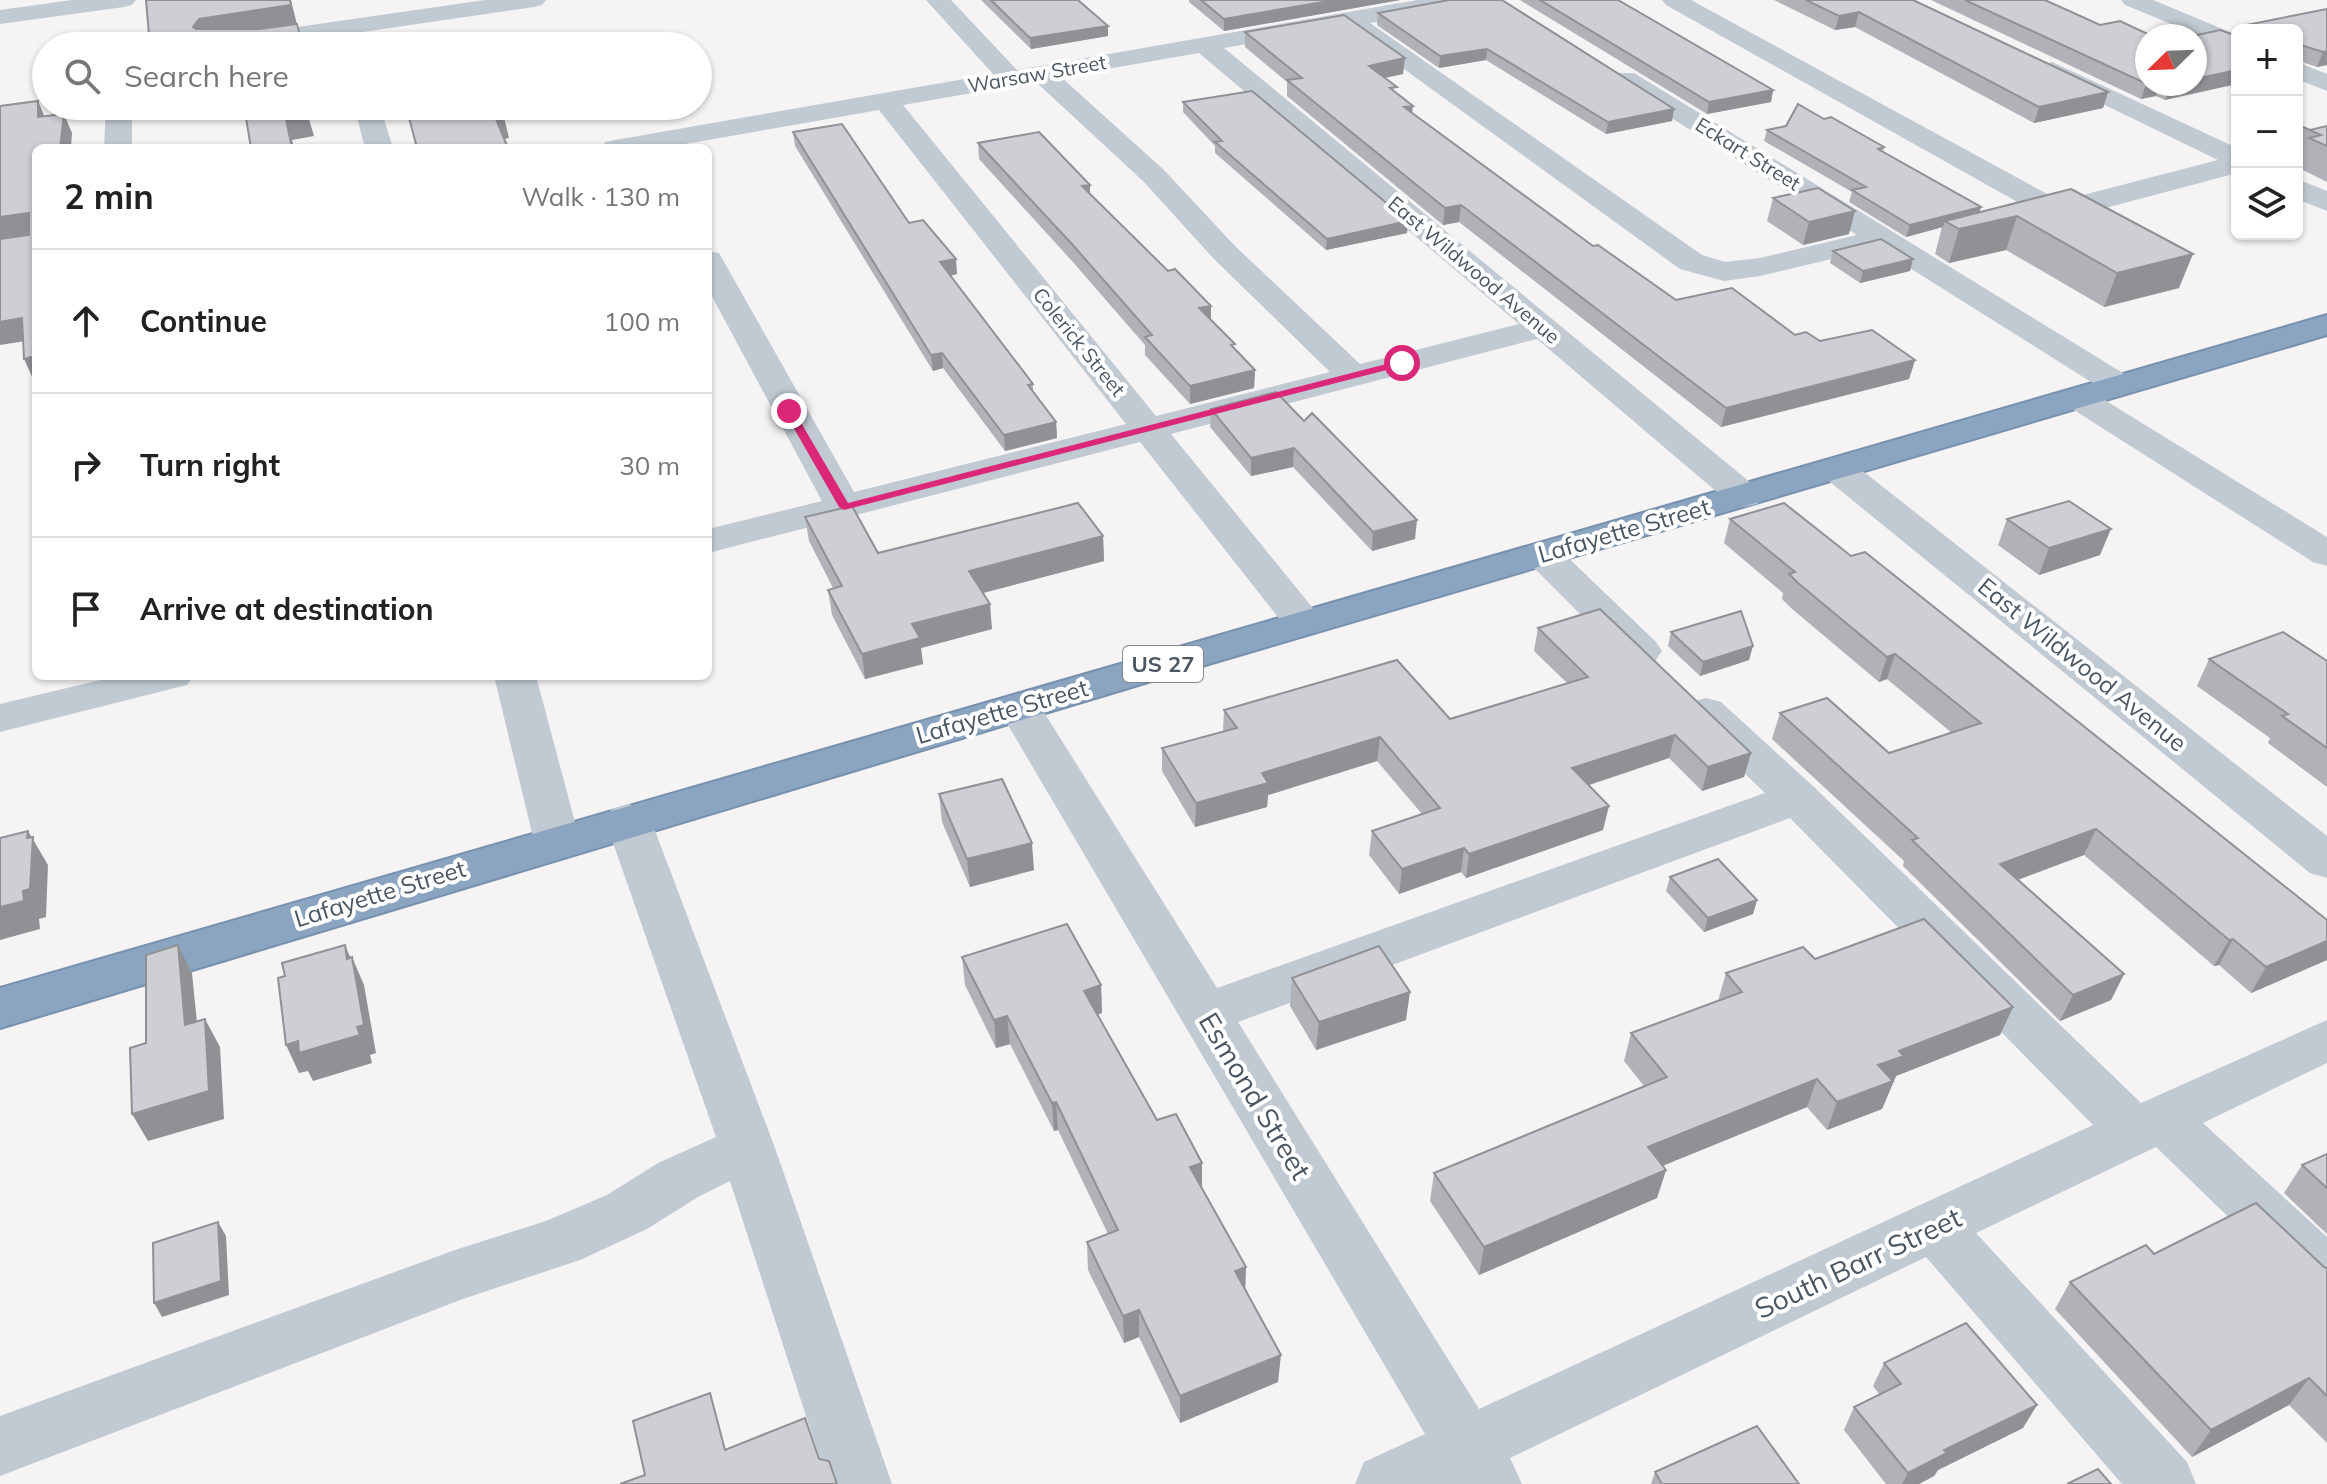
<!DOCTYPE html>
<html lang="en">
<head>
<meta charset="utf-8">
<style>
  body { margin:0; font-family:Mulish,sans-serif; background:#f6f6f6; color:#222 }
  .controls { position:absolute; right:24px; top:24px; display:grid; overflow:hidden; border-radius:12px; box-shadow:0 2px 6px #0004 }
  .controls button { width:72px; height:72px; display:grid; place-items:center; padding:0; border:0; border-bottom:2px solid #e0e0e0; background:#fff; color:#222; font:40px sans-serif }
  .compass { position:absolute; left:2135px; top:24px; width:72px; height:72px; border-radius:50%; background:#fff; box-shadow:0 2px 6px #0004; rotate:247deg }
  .stop { position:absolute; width:24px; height:24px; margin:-18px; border:6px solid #db2777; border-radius:50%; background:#fff }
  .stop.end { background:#db2777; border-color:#fff; box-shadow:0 2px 8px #0008 }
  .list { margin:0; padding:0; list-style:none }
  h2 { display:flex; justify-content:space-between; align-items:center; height:104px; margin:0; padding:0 32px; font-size:34px }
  h2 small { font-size:26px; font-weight:400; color:#767676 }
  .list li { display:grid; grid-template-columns:52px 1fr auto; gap:24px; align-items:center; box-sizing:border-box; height:144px; padding:0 32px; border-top:2px solid #e0e0e0 }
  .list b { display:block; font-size:30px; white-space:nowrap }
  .list em { font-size:26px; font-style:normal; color:#767676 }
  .icon { flex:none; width:44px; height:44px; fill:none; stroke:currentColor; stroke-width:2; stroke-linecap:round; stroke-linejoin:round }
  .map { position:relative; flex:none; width:2327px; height:1484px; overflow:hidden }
  .search { position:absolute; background:#fff; box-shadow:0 2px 6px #0004; left:32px; top:32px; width:680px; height:88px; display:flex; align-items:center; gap:20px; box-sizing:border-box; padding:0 28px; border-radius:44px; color:#767676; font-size:30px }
  .panel { position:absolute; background:#fff; box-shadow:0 2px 6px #0004; left:32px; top:144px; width:680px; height:536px; border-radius:12px }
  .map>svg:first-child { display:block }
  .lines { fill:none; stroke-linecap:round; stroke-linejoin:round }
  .highway-casing { stroke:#7690ad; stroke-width:4 }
  .minor { fill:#c1cad2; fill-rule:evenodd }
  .highway { fill:#8ba5c1; fill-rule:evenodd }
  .wall { fill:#b0b2b7 }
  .shaded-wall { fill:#909195 }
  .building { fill:#cdcfd5; stroke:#909195; stroke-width:2 }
  .route { fill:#db2777 }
  .labels { text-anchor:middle; stroke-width:8; stroke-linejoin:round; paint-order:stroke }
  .far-street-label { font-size:20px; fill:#4a5661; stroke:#fff }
  .shield { fill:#fff; stroke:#808990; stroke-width:2 }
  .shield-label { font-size:22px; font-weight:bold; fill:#4a5661 }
  .street-label { font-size:24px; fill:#4a5661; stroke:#fff }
  .near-street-label { font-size:28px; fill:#4a5661; stroke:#fff }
</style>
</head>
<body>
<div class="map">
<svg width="2327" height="1484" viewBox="0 0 2327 1484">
  <rect width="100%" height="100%" fill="#f5f3f3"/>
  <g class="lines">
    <g class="highway-casing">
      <path id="highway" d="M2327,315V335L1178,673L0,1028V988Z"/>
    </g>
    <g class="minor">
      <path d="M72,0H136L132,5L124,7L0,24V10Z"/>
      <path d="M485,0H546L542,5L534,7L266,46H203L206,41L215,39Z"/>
      <path d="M926,0H951L1017,70L1417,0H1470L1466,5L1458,7L1370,23L1702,255L1725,262L1760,258L1857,235L1616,83L1612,78L1616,73H1634L2131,378L2136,385L2131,392L2119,395L2107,392L1878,248L1760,276L1724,281L1680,269L1346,27L1224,48L1757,488L1763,496L1757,504L1744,507L1731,504L1537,339L1171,434L1317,613L1323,622L1317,631L1303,634L1289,631L1140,442L708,553V529L822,501L708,289V251L719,253L723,260L854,492L1126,424L879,110L662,148H601L605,142L615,140L993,74ZM1199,53L1519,324L1360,364L1235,246L1164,170L1061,77ZM1036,82L1144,182L1213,258L1330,372L1156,416L903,105Z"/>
      <path d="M1662,0H1691L2060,201L2218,160L2043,75L2039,70L2043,65L2052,62L2237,148V173L2057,221L2038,225L2028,222L2023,216L2030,209L1666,5Z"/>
      <path d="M2121,0H2153L2237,35V51L2125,5Z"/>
      <path d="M2297,62L2327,74V91L2297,79Z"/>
      <path d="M106,106H132V148H104Z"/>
      <path d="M354,106H380L393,148H365Z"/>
      <path d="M2297,179L2327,191V211L2297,199Z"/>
      <path d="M2078,388L2090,391L2327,537V566L2313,562L2066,405L2061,398L2066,391Z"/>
      <path d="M1837,458L1850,461L2327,836V878L2310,873L1824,477L1819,469L1824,461Z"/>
      <path d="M1542,542L1556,546L1656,642L1662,651L1656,660L1641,664L1626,660L1528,562L1523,554L1528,546Z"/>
      <path d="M117,676H193L187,685L0,732V704Z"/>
      <path d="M494,676H536L580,841L574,853L557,857L540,853L534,841Z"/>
      <path d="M1020,694L1035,698L1217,988L1765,793L1691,722L1684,712L1691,702L1706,698L1721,702L1814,787L2141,1103L2327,1020V1063L2203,1123L2327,1237V1300L2306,1292L2156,1147L1976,1233L2187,1462L2196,1484H2122L1926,1257L1510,1458L1522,1484H1355L1364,1462L1425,1434L998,708L1005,698ZM1790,818L2093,1125L1479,1409L1238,1022Z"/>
      <path d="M628,804L644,809L651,820L775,1148L892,1484H828L730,1181L698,1197L647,1229L580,1260L463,1299L0,1476V1416L455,1250L546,1221L607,1195L658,1163L716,1137L605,820L612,809Z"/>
    </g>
    <use href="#highway" class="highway"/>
  </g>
  <g class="wall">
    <path d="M981,0H1078L1108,26V36L1031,49Z"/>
    <path d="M1189,0H1400L1224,31L1189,2Z"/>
    <path d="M1520,0H1618L1773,90L1771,102L1707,114Z"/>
    <path d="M1774,0H1913L2108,92L2103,108L2034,123L1855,27L1835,30Z"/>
    <path d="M1931,0H2045L2147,84H2195L2165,100L2156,96L2141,99Z"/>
    <path d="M2327,9V65L2317,67L2299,61L2297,30H2244L2246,25Z"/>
    <path d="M1378,13L1674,109L1672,121L1606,134L1486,60L1439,68L1377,25Z"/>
    <path d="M1245,32L1403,74L1385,78L1412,114L1593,246L1676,300L1820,341L1915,360L1909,379L1721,427L1459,222L1443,225L1287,96V82L1245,47Z"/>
    <path d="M1183,102L1408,221L1407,233L1326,250L1215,153V146L1183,112Z"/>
    <path d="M1824,119L1884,147L1883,152L1980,212L2071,189L2179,288L2104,307L2006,250L1949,263L1935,254L1942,227L1906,237L1849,202L1852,192L1764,141L1767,130Z"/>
    <path d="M2327,126V182L2297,167L2300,161L2297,160V141L2303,127L2310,130Z"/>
    <path d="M793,132L909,223L957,274L950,276L1033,384V392L1056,422L1057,438L1005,451L943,368L933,371L795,146Z"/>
    <path d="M978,143L1090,185V194L1168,271L1211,306V321L1235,350L1255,370L1254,388L1190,404L1145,355V345L1072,261L979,159Z"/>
    <path d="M1773,198L1849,234L1803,245L1767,221Z"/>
    <path d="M1833,251L1910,271L1860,283L1830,263Z"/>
    <path d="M1211,409L1304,421L1415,539L1372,551L1293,467L1251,476L1210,427Z"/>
    <path d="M805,517L878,553L1103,536L1104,561L983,593L992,629L921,648L923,664L865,679L832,615L828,590L833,588L809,541Z"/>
    <path d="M1730,519L1851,556L2327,920V960L2251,993L2219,965L2214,966L2084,855L2018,880L2124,974L2111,1000L2060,1021L1903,866L1904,861L1772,739L1780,713L1889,753L1952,733L1887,679L1879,682L1791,608L1782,599L1783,593L1724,543Z"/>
    <path d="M2007,519L2100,555L2039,575L1998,545Z"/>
    <path d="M1538,628L1751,753L1744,777L1702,791L1669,758L1589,785L1603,830L1466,878L1461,872L1399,894L1369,855L1372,831L1422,814L1377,761L1268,795L1267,807L1195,827L1162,771V748L1223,732L1224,710L1450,719L1567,683L1534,651Z"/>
    <path d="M1671,632L1749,660L1700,676L1668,646Z"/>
    <path d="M2209,659L2327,661V787L2268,743L2270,738L2197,686Z"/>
    <path d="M939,794L1034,870L970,887L942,822Z"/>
    <path d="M1670,877L1757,900L1753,914L1704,932L1666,891Z"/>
    <path d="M962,957L1101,985L1102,1013L1097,1015L1157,1120L1202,1163V1188L1246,1267L1245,1289L1278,1382L1180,1423L1139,1337L1124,1343L1088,1270L1087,1242L1108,1234L1058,1130L1054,1131L1010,1044L996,1048L965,985Z"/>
    <path d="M1815,959L2013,1007L2000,1035L1896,1076L1882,1109L1827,1130L1807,1107L1662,1166L1666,1170L1657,1198L1479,1275L1430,1201L1434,1173L1644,1086L1624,1061L1631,1033L1718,1001L1726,973Z"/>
    <path d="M1292,978L1406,1020L1316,1050L1290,1006Z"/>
    <path d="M2327,1154V1234L2284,1193L2302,1165Z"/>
    <path d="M2154,1254L2327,1268V1443L2289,1405L2192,1457L2055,1309L2070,1282Z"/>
    <path d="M1884,1363L2023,1428L1938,1470L1934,1476L1919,1484H1886L1844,1430L1854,1407L1879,1394L1873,1386Z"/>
    <path d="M1655,1472L1799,1484H1651Z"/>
  </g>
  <g class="shaded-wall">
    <path d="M1335,0H1400L1224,31V19Z"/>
    <path d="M291,1L297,24L200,46L193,27L199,19Z"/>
    <path d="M1859,12L1855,27L1835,30L1839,16Z"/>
    <path d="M297,24L303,46H287L284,38Z"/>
    <path d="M1108,26V36L1031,49L1030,38Z"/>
    <path d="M1487,49L1486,60L1439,68L1440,56Z"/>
    <path d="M2327,51V65L2317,67L2323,52Z"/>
    <path d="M1405,58L1403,74L1368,81L1369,66Z"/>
    <path d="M2237,70V84L2165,100L2170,85L2195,84V79Z"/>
    <path d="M2146,84H2160L2156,96L2141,99Z"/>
    <path d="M1773,90L1771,102L1707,114L1709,102Z"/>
    <path d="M2108,92L2103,108L2034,123L2039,107Z"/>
    <path d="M38,101L46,120L38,117Z"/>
    <path d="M305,106L314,136L292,140L294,148H292L286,119Z"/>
    <path d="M1413,106L1411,122L1404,107Z"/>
    <path d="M1674,109L1672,121L1606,134L1608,122Z"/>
    <path d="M503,113L509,138L500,140L494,114Z"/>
    <path d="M64,114L72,133L71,148H60Z"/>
    <path d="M1090,185V202L1082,186Z"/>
    <path d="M1461,205L1459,222L1443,225L1445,208Z"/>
    <path d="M1981,207L1978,218L1945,221L1943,227L1906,237L1910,225Z"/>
    <path d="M1855,211L1849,234L1803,245L1809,222Z"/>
    <path d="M29,213L36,234L0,239V217Z"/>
    <path d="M2017,216L2006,250L1949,263L1959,229Z"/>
    <path d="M1408,221L1407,233L1326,250L1327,239Z"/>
    <path d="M2193,254L2179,288L2104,307L2117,273Z"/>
    <path d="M956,259L957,274L941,278L940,262Z"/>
    <path d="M1913,259L1910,271L1860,283L1863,271Z"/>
    <path d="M1211,306V323L1199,308Z"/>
    <path d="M22,318L32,340L0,345V322Z"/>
    <path d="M942,353L943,368L933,371L931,355Z"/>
    <path d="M36,356V381H34L24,359Z"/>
    <path d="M1915,360L1909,379L1721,427L1726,408Z"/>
    <path d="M1255,370L1254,388L1190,404V386Z"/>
    <path d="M1056,422L1057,438L1005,451L1004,435Z"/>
    <path d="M1294,448L1293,467L1251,476V458Z"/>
    <path d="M1417,520L1415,539L1372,551L1373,532Z"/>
    <path d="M2111,529L2100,555L2039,575L2049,548Z"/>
    <path d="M1103,536L1104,561L971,596L969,571Z"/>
    <path d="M990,604L992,629L921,648L923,664L865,679L862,654L912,624Z"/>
    <path d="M1753,646L1749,660L1700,676L1703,662Z"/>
    <path d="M1895,654L1887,679L1879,682L1887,657Z"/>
    <path d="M1675,735L1669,758L1568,792L1572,768Z"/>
    <path d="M1380,737L1377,761L1268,795L1267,807L1195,827L1196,803L1262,773Z"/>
    <path d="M1751,753L1744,777L1702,791L1708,767Z"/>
    <path d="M1609,806L1603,830L1466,878L1469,854Z"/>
    <path d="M2096,829L2084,855L1990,890L2000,864Z"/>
    <path d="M28,831L48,865L46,917L39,919L40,929L0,940V907L23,891Z"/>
    <path d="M1032,843L1034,870L970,887L967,859Z"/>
    <path d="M1464,848L1461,872L1399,894L1402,869Z"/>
    <path d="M1757,900L1753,914L1704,932L1708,918Z"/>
    <path d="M2233,939L2219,965L2214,966L2229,940Z"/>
    <path d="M2327,941V960L2251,993L2266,967Z"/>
    <path d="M178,945L192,973L200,1053L185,1025Z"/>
    <path d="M345,945L353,964L352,957L364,985L376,1053L370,1055L372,1063L313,1081L308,1071L299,1073L286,1045L357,1027Z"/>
    <path d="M2124,974L2111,1000L2060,1021L2073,995Z"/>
    <path d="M1101,985L1102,1013L1085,1019L1084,991Z"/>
    <path d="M1410,992L1406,1020L1316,1050L1319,1022Z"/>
    <path d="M2013,1007L2000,1035L1896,1076L1882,1109L1827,1130L1837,1102L1878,1065L1899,1051Z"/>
    <path d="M1007,1016L1010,1044L996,1048L994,1020Z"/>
    <path d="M205,1019L220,1047L224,1119L148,1141L132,1114Z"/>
    <path d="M1817,1079L1807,1107L1640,1175L1648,1147Z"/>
    <path d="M1056,1102L1058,1130L1054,1131L1052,1103Z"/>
    <path d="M1202,1163V1190L1190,1167Z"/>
    <path d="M1666,1170L1657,1198L1479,1275L1484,1247Z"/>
    <path d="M218,1222L226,1236L229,1295L162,1317L154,1303Z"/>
    <path d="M1246,1267L1245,1294L1235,1271Z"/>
    <path d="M1139,1310V1337L1124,1343L1123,1316Z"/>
    <path d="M1281,1355L1278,1382L1180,1423V1396Z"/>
    <path d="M2309,1378L2289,1405L2192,1457L2211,1430Z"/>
    <path d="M2037,1405L2023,1428L1938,1470L1934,1476L1919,1484H1902L1908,1473L1944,1450Z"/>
  </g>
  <g class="building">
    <path d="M146,0H290L291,5L199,19L193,27L196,29H260L297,24L300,36L284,38L287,46H150Z"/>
    <path d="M991,0H1078L1108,26L1030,38Z"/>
    <path d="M1201,0H1335L1224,19Z"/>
    <path d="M1449,0H1502L1674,109L1608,122L1487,49L1440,56L1378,13Z"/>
    <path d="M1540,0H1618L1773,90L1709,102Z"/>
    <path d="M1806,0H1913L2108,92L2039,107L1859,12L1839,16Z"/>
    <path d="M1965,0H2045L2100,25L2120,21L2152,36H2147V84Z"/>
    <path d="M2327,9V51L2323,52L2301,45L2300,57H2297V30H2245L2246,25Z"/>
    <path d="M1344,15L1405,58L1369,66L1397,87L1390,88L1413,106L1404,107L1593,246L1598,245L1676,300L1732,288L1795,335L1806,332L1820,341L1872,330L1915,360L1726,408L1461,205L1445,208L1287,80L1302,78L1245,32Z"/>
    <path d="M2220,30L2237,36V70L2195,79V36H2193Z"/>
    <path d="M1252,91L1408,221L1327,239L1215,142L1222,141L1183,102Z"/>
    <path d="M38,101V117L64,114L60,148H36V356L24,359L22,318L0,322V239L29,235V213L0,217V106Z"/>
    <path d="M1798,104L1824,119L1831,117L1884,147L1878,149L1981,207L1910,225L1852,190L1866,187L1767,130L1786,126Z"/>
    <path d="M244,106H304L307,116L286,119L292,148H251Z"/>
    <path d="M406,106H501L503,113L494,114L508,148H417Z"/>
    <path d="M842,124L909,223L923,220L956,259L940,262L1033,384L1028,385L1056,422L1004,435L942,353L931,355L793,132Z"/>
    <path d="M2327,126V146L2309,138L2321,135L2303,127L2310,130Z"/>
    <path d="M1039,132L1090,185L1082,186L1168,271L1175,269L1211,306L1199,308L1235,344L1231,345L1255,370L1190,386L1145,337L1152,335L1071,243L978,143Z"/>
    <path d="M1818,188L1855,211L1809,222L1773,198Z"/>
    <path d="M2071,189L2193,254L2117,273L2017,216L1959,229L1945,221Z"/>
    <path d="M1881,239L1913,259L1863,271L1833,251Z"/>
    <path d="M1276,392L1304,421L1312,413L1417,520L1373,532L1294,448L1251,458L1211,409Z"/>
    <path d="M2069,501L2111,529L2049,548L2007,519Z"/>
    <path d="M1078,503L1103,536L969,571L990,604L912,624L920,638L862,654L828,590L842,586L805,517L852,506L878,553Z"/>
    <path d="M1784,503L1851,556L1865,552L2327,920V941L2266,967L2233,939L2229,940L2096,829L2000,864L2124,974L2073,995L1912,840L1918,838L1780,713L1827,698L1889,753L1981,723L1895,654L1887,657L1798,583L1789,574L1795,572L1730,519Z"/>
    <path d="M1600,609L1751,753L1708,767L1675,735L1572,768L1609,806L1469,854L1464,848L1402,869L1372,831L1440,808L1380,737L1262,773L1268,783L1196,803L1162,748L1237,728L1224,710L1397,660L1450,719L1588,677L1538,628Z"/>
    <path d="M1741,611L1753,646L1703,662L1671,632Z"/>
    <path d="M2283,632L2327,661V748L2282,716L2288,714L2209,659Z"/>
    <path d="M1002,779L1032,843L967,859L939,794Z"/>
    <path d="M28,831L27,838L33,837L30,889L23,891L24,901L0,907V838Z"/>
    <path d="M1718,859L1757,900L1708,918L1670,877Z"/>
    <path d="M1924,919L2013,1007L1899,1051L1904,1056L1878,1065L1893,1081L1837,1102L1817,1079L1648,1147L1666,1170L1484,1247L1434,1173L1667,1077L1631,1033L1742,992L1726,973L1803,947L1815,959Z"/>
    <path d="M1067,924L1101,985L1084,991L1157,1120L1176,1114L1202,1163L1190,1167L1246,1267L1235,1271L1281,1355L1180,1396L1139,1310L1123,1316L1087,1242L1118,1230L1056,1102L1052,1103L1007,1016L994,1020L962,957Z"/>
    <path d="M178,945L185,1025L205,1019L209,1091L132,1114L130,1048L146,1043V955Z"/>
    <path d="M345,945L347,959L352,957L364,1025L357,1027L360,1035L299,1053L298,1041L286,1045L278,978L285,976L282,963Z"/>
    <path d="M1379,946L1410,992L1319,1022L1292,978Z"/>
    <path d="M2327,1154V1188L2302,1165Z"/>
    <path d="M2256,1203L2324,1267L2327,1268V1396L2309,1378L2211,1430L2070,1282L2146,1245L2154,1254Z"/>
    <path d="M218,1222L221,1281L154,1303L153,1243Z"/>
    <path d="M1966,1323L2037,1405L1944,1450L1947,1453L1908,1473L1854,1407L1901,1384L1884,1363Z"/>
    <path d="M710,1393L725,1450L805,1418L819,1459L829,1461L837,1484H620L645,1475L633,1421Z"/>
    <path d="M1757,1426L1799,1484H1662L1655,1472Z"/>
    <path d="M2098,1469L2111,1484H2067Z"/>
  </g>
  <path class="route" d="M1402,360L1406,365L844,510L839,507L784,411L793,409L848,503Z"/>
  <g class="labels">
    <g class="far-street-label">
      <text transform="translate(1037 74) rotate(-10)" y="7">Warsaw Street</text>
      <text transform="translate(1748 154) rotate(32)" y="7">Eckart Street</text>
      <text transform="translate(1474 270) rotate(40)" y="7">East Wildwood Avenue</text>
      <text transform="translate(1079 342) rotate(51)" y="7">Colerick Street</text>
    </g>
    <rect class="shield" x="1123" y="646" width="80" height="36" rx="6"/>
    <g class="shield-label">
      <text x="1163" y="672">US 27</text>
    </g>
    <g class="street-label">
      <text transform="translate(1624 531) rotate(-16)" y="8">Lafayette Street</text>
      <text transform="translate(2082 665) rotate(39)" y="8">East Wildwood Avenue</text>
      <text transform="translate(1002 712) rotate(-16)" y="8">Lafayette Street</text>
      <text transform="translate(380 894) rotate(-17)" y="8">Lafayette Street</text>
    </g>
    <g class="near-street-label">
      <text transform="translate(1255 1096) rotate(59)" y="10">Esmond Street</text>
      <text transform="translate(1858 1263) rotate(-25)" y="10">South Barr Street</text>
    </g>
  </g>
</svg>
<div class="controls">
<button>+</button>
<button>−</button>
<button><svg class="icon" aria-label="layers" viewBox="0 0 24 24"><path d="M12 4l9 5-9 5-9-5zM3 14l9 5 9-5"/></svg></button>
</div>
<svg class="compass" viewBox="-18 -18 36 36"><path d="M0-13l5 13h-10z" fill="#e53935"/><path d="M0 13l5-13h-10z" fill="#767676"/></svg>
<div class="stop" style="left:1402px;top:363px"></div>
<div class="stop end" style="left:789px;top:411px"></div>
<div class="search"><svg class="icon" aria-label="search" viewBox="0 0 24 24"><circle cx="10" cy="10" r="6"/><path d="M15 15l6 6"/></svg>Search here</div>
<section class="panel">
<h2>2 min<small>Walk · 130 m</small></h2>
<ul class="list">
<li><svg class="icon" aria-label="ahead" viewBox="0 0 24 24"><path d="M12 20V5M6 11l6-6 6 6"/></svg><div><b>Continue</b></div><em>100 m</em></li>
<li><svg class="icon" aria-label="right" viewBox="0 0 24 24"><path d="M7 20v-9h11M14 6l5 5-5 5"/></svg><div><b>Turn right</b></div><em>30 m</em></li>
<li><svg class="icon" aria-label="arrive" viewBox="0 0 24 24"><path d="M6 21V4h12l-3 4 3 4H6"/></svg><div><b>Arrive at destination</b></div></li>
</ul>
</section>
</div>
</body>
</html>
